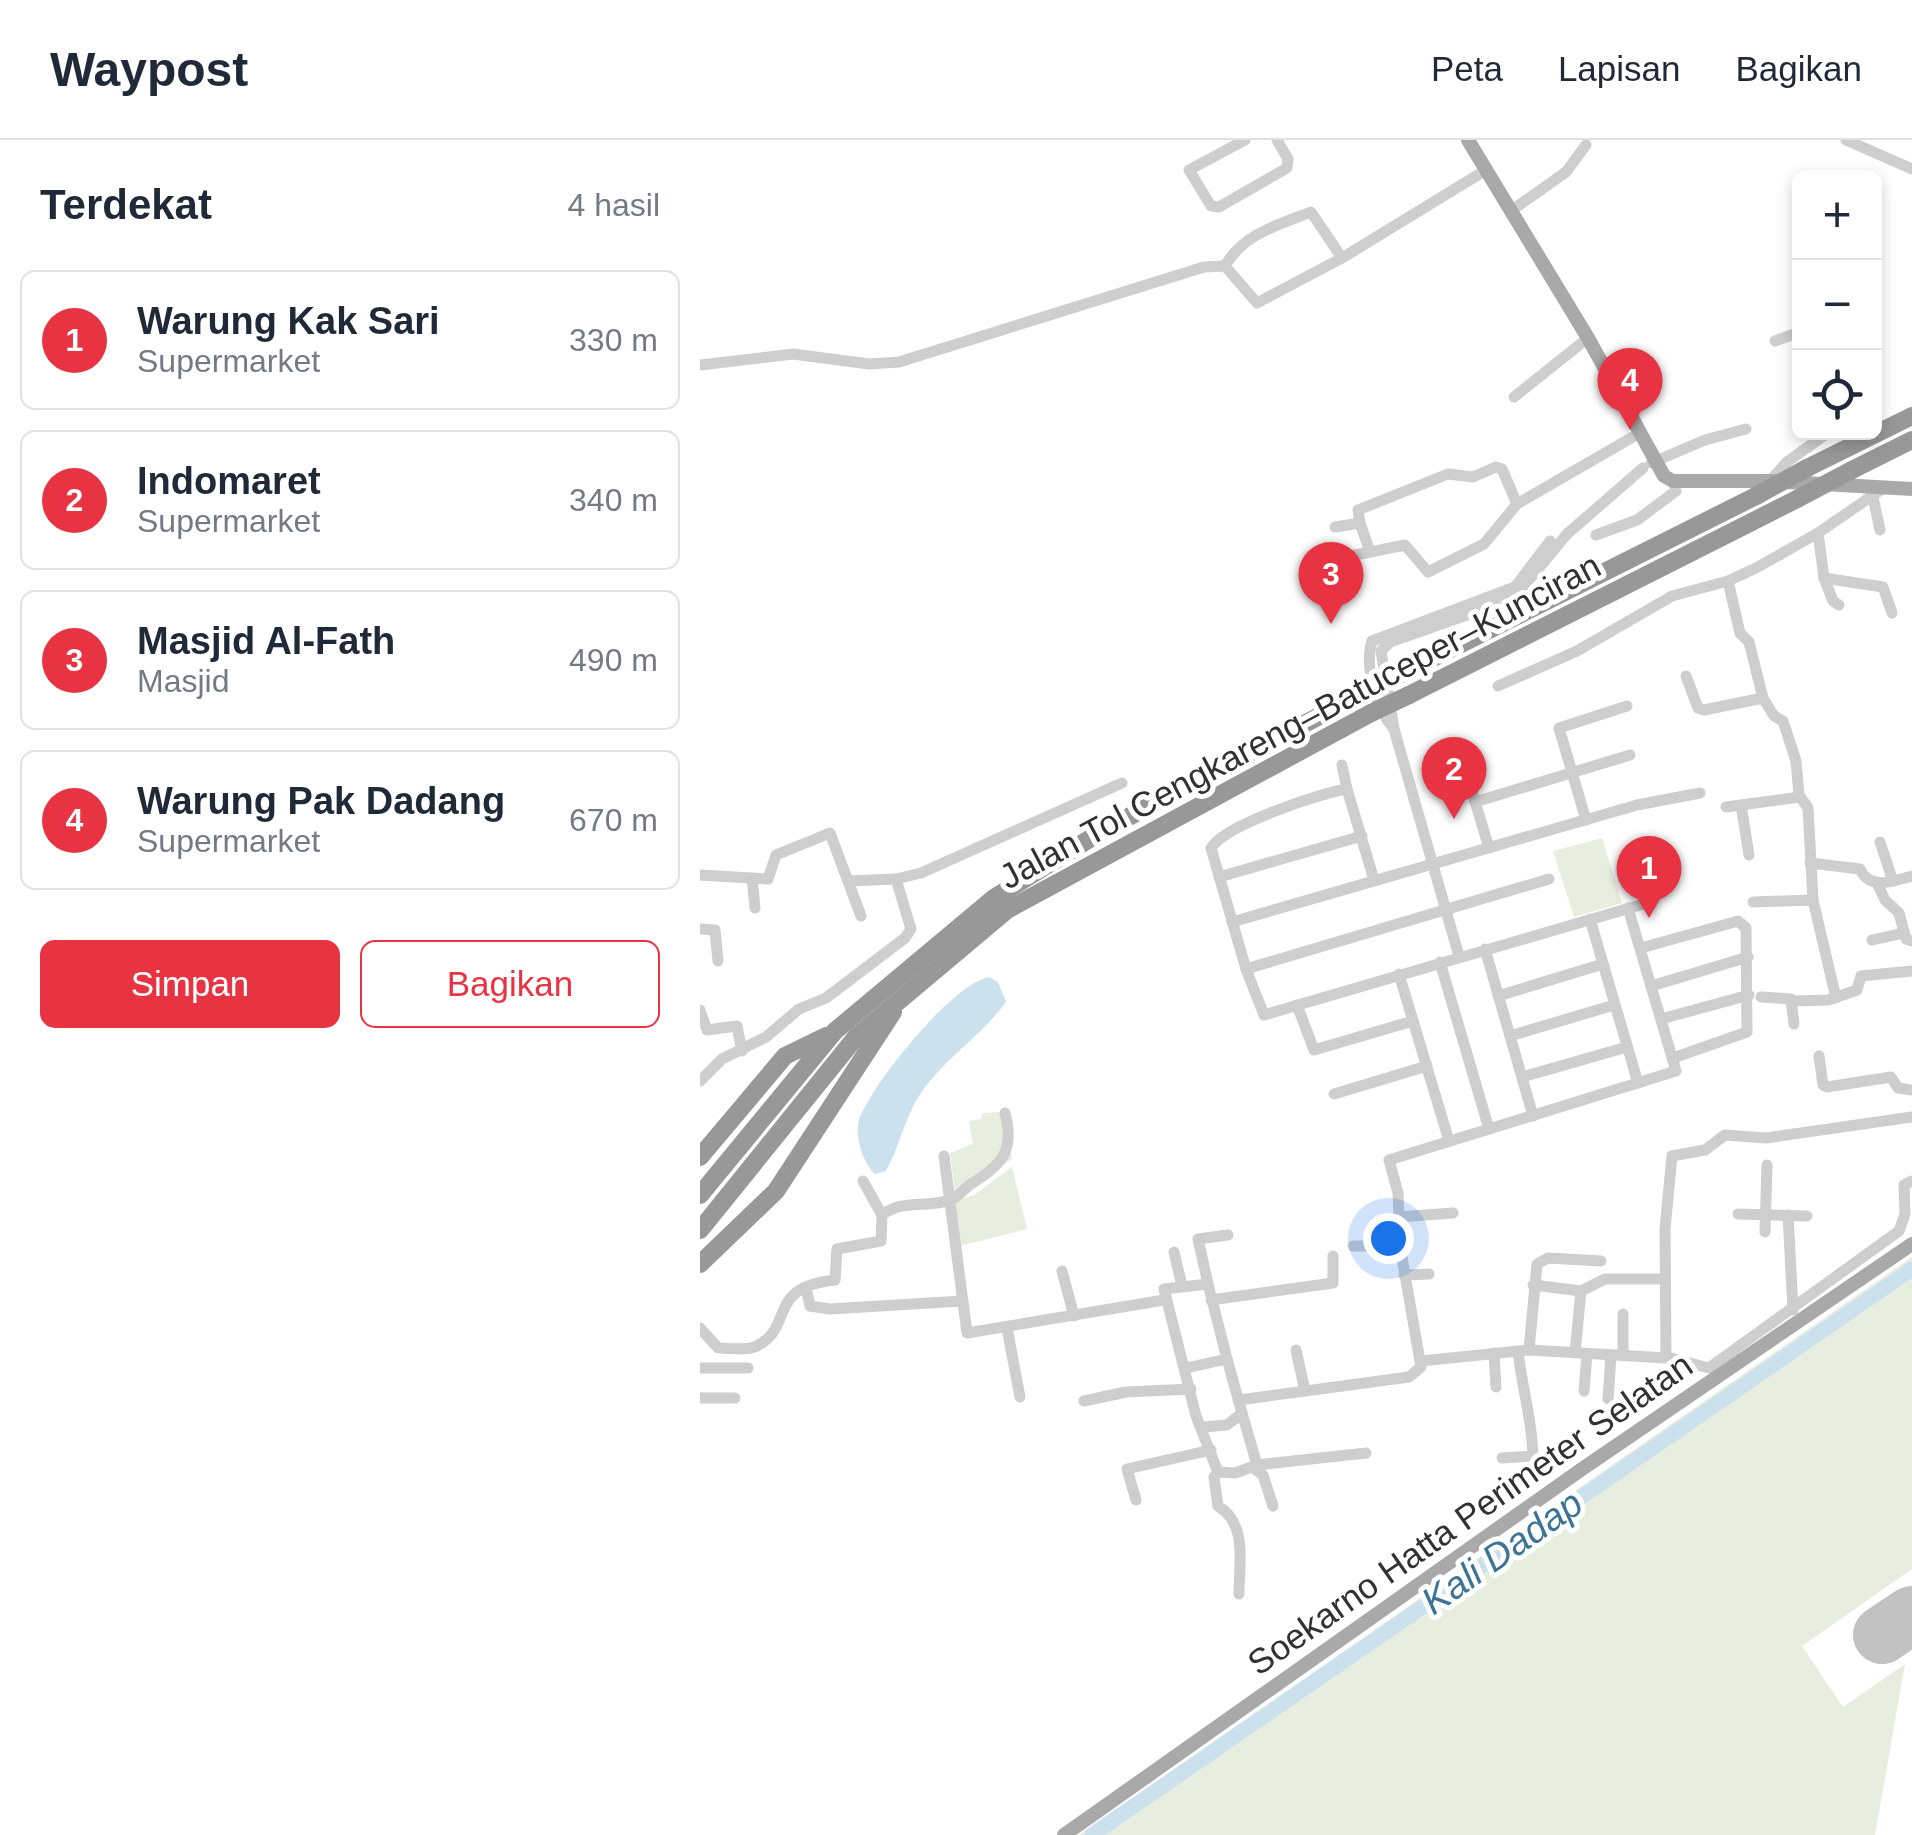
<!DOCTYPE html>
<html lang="id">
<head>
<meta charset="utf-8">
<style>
  body { margin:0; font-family:Arial,sans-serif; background:#f2f2f3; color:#1f2937 }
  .controls { position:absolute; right:30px; top:30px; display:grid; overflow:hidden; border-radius:15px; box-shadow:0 5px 15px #0003 }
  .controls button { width:90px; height:90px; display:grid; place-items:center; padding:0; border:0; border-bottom:2px solid #e0e1e3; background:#fff; color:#1f2937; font:50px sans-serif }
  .you { position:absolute; left:688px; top:1098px; width:35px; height:35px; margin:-25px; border:8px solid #fff; border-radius:50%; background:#1a73e8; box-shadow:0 0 0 15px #1a73e833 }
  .badge { display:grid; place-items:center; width:65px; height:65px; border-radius:50%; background:#e83342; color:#fff; font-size:32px; font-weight:700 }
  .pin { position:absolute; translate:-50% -82px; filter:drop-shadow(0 2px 5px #0008) }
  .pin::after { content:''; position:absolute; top:52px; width:35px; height:30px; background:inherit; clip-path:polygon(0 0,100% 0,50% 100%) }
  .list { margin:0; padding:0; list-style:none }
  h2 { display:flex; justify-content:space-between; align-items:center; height:130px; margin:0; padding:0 40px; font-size:42px }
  h2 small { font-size:32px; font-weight:400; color:#747a83 }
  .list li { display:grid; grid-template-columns:65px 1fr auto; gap:30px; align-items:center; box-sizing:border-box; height:140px; margin:0 20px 20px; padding:0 20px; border:2px solid #e0e1e3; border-radius:15px }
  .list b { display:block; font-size:38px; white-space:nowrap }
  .list p { margin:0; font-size:32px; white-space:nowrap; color:#747a83 }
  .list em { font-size:32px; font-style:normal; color:#747a83 }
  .actions { display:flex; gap:20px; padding:30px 40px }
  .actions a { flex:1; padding:22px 0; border:2px solid #e83342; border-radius:15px; text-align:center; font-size:35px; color:#e83342 }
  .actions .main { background:#e83342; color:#fff }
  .icon { flex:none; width:55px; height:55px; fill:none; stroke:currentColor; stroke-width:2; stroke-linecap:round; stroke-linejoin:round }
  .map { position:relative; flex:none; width:1212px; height:1695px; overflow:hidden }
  header { display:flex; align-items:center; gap:60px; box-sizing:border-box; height:140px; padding:0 50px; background:#fff; border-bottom:2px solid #e0e1e3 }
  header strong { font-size:48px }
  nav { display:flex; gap:55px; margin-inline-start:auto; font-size:35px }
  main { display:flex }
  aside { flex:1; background:#fff }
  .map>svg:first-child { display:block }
  .green { fill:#e7eedf }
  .water { fill:#cce1ee }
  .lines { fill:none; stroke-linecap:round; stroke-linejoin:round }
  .river { stroke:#cce1ee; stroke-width:15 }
  .runway { stroke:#c2c2c2; stroke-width:58 }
  .minor { stroke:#cecece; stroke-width:11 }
  .major { stroke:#a9a9a9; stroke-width:14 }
  .highway { stroke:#989898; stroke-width:18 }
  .highway-bridge { stroke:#989898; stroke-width:18 }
  .labels { text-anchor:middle; stroke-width:10; stroke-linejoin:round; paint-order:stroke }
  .street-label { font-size:35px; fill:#313131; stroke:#fff }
  .water-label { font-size:38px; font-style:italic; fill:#3d7496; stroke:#fff }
</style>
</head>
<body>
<header>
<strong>Waypost</strong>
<nav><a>Peta</a><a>Lapisan</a><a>Bagikan</a></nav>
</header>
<main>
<aside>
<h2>Terdekat<small>4 hasil</small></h2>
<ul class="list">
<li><span class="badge">1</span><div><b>Warung Kak Sari</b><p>Supermarket</p></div><em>330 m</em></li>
<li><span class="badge">2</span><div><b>Indomaret</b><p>Supermarket</p></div><em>340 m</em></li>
<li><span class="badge">3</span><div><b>Masjid Al-Fath</b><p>Masjid</p></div><em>490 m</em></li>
<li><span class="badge">4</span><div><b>Warung Pak Dadang</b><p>Supermarket</p></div><em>670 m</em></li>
</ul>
<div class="actions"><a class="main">Simpan</a><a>Bagikan</a></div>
</aside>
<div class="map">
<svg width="1212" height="1695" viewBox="0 0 1212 1695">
  <rect width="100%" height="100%" fill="#fff"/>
  <g class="green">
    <path d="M902,698L922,763L874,777L853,711Z"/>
    <path d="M302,972L312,1019L255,1055L250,1013L273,1004L269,981L281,979L282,973Z"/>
    <path d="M312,1027L327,1089L260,1106L254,1061L274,1055Z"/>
    <path d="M1212,1117V1429L1102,1506L1143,1567L1205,1524L1175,1695H379Z"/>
  </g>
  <path class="water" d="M289,837L298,842L306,862C285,891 252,914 230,941C205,970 203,1000 186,1031L175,1034C163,1023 153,994 160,977C175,941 251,845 289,837Z"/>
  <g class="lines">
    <path class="river" d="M392,1695L1212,1129"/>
    <path class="runway" d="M1182,1495L1212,1475"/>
    <g class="minor">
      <path d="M545,0L489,30L511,66L519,67L587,28L588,19L577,0"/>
      <path d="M1146,0L1212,29"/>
      <path d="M811,71L866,32L886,5"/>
      <path d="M525,126L557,163L642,118L786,30"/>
      <path d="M525,126C543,94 578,85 611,72L642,118"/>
      <path d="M1075,201L1100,192"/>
      <path d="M0,225L93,214L169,224L199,222L504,127L525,126"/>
      <path d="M814,257L888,198"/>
      <path d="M951,323L1005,300L1046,289"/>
      <path d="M1070,341L1087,322L1129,292"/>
      <path d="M1173,357L1180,390"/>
      <path d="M660,383L658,370L748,334L773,337L796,327L802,329L817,364"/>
      <path d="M635,387L660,383L670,412"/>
      <path d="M1118,393L1124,438L1183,447L1192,473"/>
      <path d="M896,395L937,380L976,351L973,341"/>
      <path d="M645,417L705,405L728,432L784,404L817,364L938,294"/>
      <path d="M1124,438L1133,461L1139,465"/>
      <path d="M1028,441L1040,493L1049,502L1063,558L1074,576L1083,581L1096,621L1099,655L1108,668L1113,760L1136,858"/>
      <path d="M986,536L998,568L1004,570L1063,558"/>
      <path d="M798,546L877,511L972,456L1028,441L1056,428L1118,393L1185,347"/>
      <path d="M694,589C676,569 664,526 672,501L815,447L850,401"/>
      <path d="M642,625L647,649"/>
      <path d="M767,635L789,708"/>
      <path d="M775,662L930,615"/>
      <path d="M1041,665L1049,715"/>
      <path d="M1026,667L1100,657"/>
      <path d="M886,680L859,588L927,566"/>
      <path d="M1180,702L1193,741"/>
      <path d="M1110,723L1160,729C1170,751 1192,741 1212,736"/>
      <path d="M0,735L68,739L76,715L130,693L161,776"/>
      <path d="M519,737L662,696"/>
      <path d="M52,738L55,768"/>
      <path d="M674,740L647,649C620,653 525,685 511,708L546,829L849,739"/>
      <path d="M149,741L196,739L221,733L422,643"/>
      <path d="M1178,745L1185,760L1199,773L1206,799L1212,801"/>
      <path d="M1053,762L1113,760"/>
      <path d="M890,779L938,943"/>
      <path d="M532,782L937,665L1000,653"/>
      <path d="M0,789L15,790L18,821"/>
      <path d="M1172,800L1204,793"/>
      <path d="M941,808L1038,781L1046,788L1047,892L976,917"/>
      <path d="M785,809L833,976"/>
      <path d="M759,816L694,589L681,511L690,502L801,463L818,453L867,394L943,328"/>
      <path d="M740,822L789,989"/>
      <path d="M546,829L564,875L947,763"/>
      <path d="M699,834L749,1001"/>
      <path d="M951,846L1048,817"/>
      <path d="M798,856L903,824"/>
      <path d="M1061,857L1091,859L1094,884"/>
      <path d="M1093,861L1128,860L1157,850L1161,836L1212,831"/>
      <path d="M597,865L614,910L713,881"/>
      <path d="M0,870L7,890L37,886L42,911"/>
      <path d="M961,879L1049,855"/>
      <path d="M810,896L914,865"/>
      <path d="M1119,916L1123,945L1127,947L1191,937L1198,948L1212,950"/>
      <path d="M822,937L927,907"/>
      <path d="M0,941L22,919L66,897L99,869L126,858L205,798L211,789L196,739"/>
      <path d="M634,954L727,926"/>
      <path d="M244,1016L267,1193L464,1160"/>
      <path d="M1038,1074L1107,1076"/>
      <path d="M182,1075C204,1058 230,1069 252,1059C259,1056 265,1048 271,1044C302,1025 315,1011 305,973"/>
      <path d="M1088,1075L1093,1170"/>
      <path d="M699,1077L753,1073"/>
      <path d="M1065,1092L1067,1025"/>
      <path d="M653,1106H700"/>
      <path d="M474,1112L482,1146"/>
      <path d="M362,1131L374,1176"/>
      <path d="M704,1135L729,1134"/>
      <path d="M508,1144L498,1099L528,1095"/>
      <path d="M833,1145L881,1151"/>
      <path d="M106,1148L110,1166L130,1169L262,1161"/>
      <path d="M511,1160L633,1143V1116"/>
      <path d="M0,1188L18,1208C29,1208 47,1211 57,1206C95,1186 66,1147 135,1140L137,1109L181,1101L182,1075L163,1041"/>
      <path d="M307,1188L320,1257"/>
      <path d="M596,1210L605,1251"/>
      <path d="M829,1210L837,1124L848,1118L901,1121"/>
      <path d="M794,1213L796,1247"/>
      <path d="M875,1213L881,1151L905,1139H964"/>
      <path d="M923,1215V1174"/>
      <path d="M967,1217L1009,1228L1199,1091L1205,1074L1204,1045L1212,1041"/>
      <path d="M527,1219L508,1144L464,1149L496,1276L518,1332L535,1333L557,1325L542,1273"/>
      <path d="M721,1221L829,1210L966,1218L965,1089L972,1016L1005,1010L1025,995L1066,998L1212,977"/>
      <path d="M0,1228H48"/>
      <path d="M486,1228L527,1219L542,1273L527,1285L503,1287"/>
      <path d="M884,1251L887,1214"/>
      <path d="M0,1258H35"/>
      <path d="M908,1259L911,1215"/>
      <path d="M539,1260L709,1237L721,1227L700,1106L698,1053L689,1020L976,931L928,768"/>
      <path d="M384,1261L426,1252L491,1249"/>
      <path d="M802,1318L833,1316C832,1278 822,1249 818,1211"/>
      <path d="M557,1325L666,1313"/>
      <path d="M555,1329L563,1335L573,1366"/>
      <path d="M518,1332L514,1337L518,1366C548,1384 539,1423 539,1454"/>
      <path d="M436,1360L427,1329L511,1310"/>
    </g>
    <g class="major">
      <path d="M768,0L888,198L964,336L973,341H1070L1212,349"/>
      <path d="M364,1695L882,1329L1212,1104"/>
    </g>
    <g class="highway">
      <path d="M1107,328L1212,276"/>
      <path d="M1152,330L1212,300"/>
      <path d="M701,534L1056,356"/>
      <path d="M709,555L1097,359"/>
      <path d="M0,1017L85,916L126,896"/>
      <path d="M0,1055L135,891L294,758L404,690L661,554"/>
      <path d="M0,1090L156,897L307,770L671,573"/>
      <path d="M0,1124L76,1051L193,872"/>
    </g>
    <g class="highway-bridge">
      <path d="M1056,356L1107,328"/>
      <path d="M1097,359L1152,330"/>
      <path d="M661,554L701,534"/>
      <path d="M671,573L709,555"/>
    </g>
  </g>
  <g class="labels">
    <g class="street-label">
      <text transform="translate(600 581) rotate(-28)" y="12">Jalan Tol Cengkareng–Batuceper–Kunciran</text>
      <text transform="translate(770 1374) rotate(-35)" y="12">Soekarno Hatta Perimeter Selatan</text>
    </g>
    <g class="water-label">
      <text transform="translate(802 1412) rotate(-35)" y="13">Kali Dadap</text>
    </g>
  </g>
</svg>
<div class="controls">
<button>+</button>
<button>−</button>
<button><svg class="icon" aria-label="locate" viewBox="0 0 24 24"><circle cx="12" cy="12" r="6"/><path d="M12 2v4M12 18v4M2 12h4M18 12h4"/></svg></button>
</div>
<div class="you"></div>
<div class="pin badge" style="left:949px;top:778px">1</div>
<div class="pin badge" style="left:754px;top:679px">2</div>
<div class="pin badge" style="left:631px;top:484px">3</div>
<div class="pin badge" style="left:930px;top:290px">4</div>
</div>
</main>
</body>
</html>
